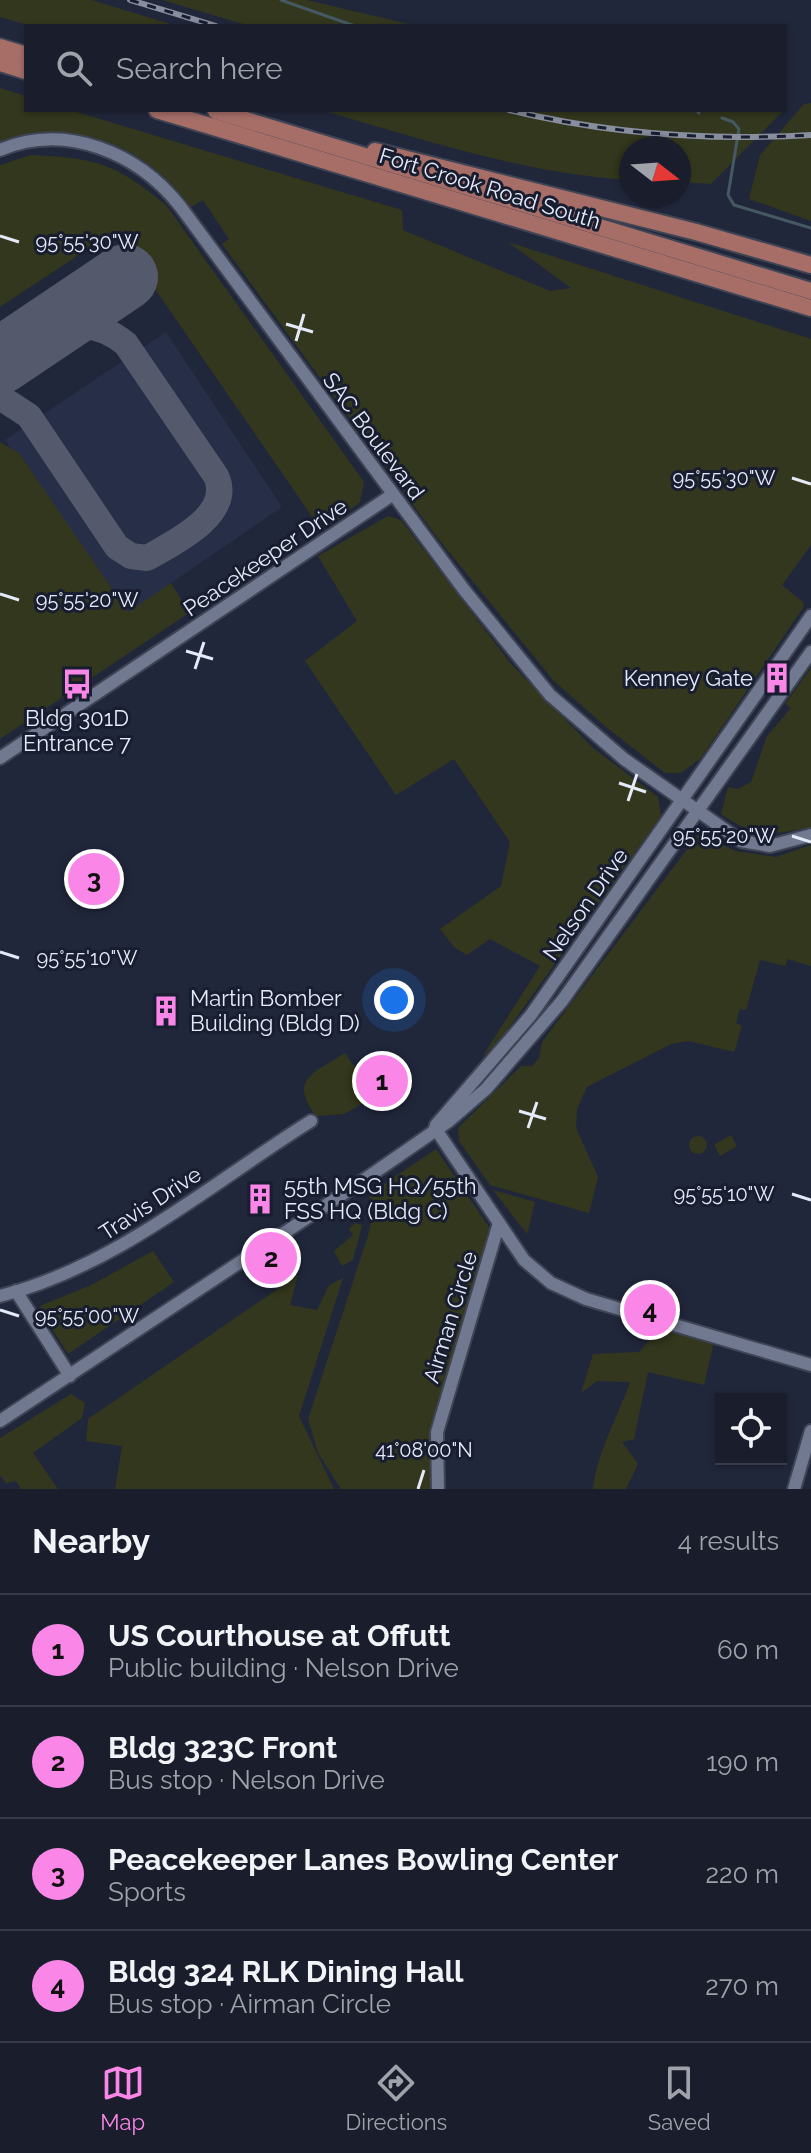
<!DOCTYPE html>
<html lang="en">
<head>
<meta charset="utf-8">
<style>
  body { margin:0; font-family:Raleway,sans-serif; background:#262a38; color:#f1f3f6 }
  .controls { position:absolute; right:24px; bottom:24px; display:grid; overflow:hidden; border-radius:0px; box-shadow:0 2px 6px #0004 }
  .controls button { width:72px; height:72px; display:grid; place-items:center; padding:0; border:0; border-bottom:2px solid #373b48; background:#191d2c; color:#f1f3f6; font:40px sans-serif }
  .compass { position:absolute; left:619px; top:136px; width:72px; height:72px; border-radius:50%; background:#191d2c; box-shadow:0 2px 6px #0004; rotate:107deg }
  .you { position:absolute; left:394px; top:1000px; width:28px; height:28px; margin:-20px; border:6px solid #fff; border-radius:50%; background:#1a73e8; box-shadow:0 0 0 12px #1a73e833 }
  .badge { display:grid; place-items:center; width:52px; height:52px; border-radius:50%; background:#fa87e8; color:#111; font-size:26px; font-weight:700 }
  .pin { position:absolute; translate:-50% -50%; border:4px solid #fff; box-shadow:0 2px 8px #0006 }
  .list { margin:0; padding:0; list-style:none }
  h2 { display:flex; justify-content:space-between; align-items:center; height:104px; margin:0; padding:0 32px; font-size:34px }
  h2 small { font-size:26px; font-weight:400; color:#9fa2a9 }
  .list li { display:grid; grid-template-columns:52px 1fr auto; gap:24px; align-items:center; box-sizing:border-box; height:112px; padding:0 32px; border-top:2px solid #373b48 }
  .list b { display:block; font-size:30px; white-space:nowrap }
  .list p { margin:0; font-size:26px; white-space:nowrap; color:#9fa2a9 }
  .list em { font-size:26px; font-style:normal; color:#9fa2a9 }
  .icon { flex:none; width:44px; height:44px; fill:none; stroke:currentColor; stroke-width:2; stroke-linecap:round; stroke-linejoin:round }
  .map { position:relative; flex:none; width:811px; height:1489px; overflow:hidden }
  .search { position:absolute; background:#191d2c; box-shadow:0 2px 6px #0004; left:24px; right:24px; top:24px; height:88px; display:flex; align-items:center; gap:20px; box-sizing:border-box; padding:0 28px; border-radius:0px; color:#9fa2a9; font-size:30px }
  .sheet { height:552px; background:#191d2c }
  nav { display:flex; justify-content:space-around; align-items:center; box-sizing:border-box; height:112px; border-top:2px solid #373b48; background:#191d2c; font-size:22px; color:#9fa2a9 }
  nav a { display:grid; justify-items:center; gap:4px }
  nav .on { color:#fa87e8 }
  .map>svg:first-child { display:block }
  .built { fill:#262e48 }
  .green { fill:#33371d }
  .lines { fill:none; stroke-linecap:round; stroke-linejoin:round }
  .stream { stroke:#455962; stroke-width:3 }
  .taxiway { stroke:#545a6c; stroke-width:26 }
  .runway { stroke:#545a6c; stroke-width:66 }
  .minor-casing { stroke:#3f4455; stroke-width:16 }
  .major-casing { stroke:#3f4455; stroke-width:20 }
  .minor { stroke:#707990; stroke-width:12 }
  .major { stroke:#a76e68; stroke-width:16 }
  .rail-casing { stroke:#888e9e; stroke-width:6 }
  .rail { stroke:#181d30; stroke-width:3; stroke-dasharray:9; stroke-linecap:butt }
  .ticks { fill:none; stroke:#e5eaf8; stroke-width:3 }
  .labels { text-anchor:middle; stroke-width:6; stroke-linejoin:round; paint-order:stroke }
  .street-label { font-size:22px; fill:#e5eaf8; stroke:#181d30 }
  .poi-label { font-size:22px; fill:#e5eaf8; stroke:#181d30; text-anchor:start }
  .ticks-label { font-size:20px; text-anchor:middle; fill:#e5eaf8; stroke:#181d30; stroke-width:6; stroke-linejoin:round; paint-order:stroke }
</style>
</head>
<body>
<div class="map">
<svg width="811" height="1489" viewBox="0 0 811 1489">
  <rect width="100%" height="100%" fill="#21273b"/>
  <path class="built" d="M166,332L282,507L123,616L5,440Z"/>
  <g class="green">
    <path d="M0,0H92L177,26H31L0,17Z"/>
    <path d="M162,0H307L417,26H250Z"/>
    <path d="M0,88L26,96V110H70L402,210L403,230L550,291L571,288L508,242L811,339V545L782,585L804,603L803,608L701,758L681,773H665L606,727L553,680L436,536L222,244L229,239L203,200L191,207C147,146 73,115 0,142Z"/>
    <path d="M811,103V221L749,199L760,155L804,104Z"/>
    <path d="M321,110H784L711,184L679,182V148H631V180C526,174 421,139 321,110Z"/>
    <path d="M31,155C96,158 115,163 166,205L364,482L360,502L322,531L115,231L0,307V165Z"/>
    <path d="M0,442L19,453L128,612L171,583L189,613L0,739Z"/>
    <path d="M388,516L401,520L512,665L593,748L658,797L661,816L501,1039L482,1057L540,966L490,939L467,955L455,948L440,929L501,886L510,842L454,759L396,795L305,661L357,621L318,556Z"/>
    <path d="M811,668V827C770,835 757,839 721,814L728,787L738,789L751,782L767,736L791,708L785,704Z"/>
    <path d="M700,832L735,851L776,857L811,845V966L788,959L785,966L760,960L746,1010L740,1009L736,1023L742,1026L734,1052L689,1041L671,1044L587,1087L577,1109L576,1128L598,1177L589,1213L490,1185L459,1141L458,1128L521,1066H532L539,1058L542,1042Z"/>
    <path d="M345,1053L375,1097L344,1114L316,1116C288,1078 315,1073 345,1053Z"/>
    <path d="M731,1135L737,1146L720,1156L714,1145Z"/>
    <circle cx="698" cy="1145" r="9"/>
    <path d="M436,1149L491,1230L436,1417L430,1451L435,1489H341L318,1453L308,1419L368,1236L373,1212L369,1194Z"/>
    <path d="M493,1190L535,1202L527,1234Z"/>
    <path d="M355,1223L362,1225L353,1260L342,1266L334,1251L353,1235L349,1229Z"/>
    <path d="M153,1251L174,1282L68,1354L39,1308L42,1305L91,1285Z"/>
    <path d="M298,1275L290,1305L317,1310L329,1285L343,1278L299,1416L334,1489H115L122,1446L86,1441L88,1419Z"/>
    <path d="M661,1327L714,1342L704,1385L648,1372L634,1439L622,1442L638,1464L626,1489H593C597,1452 618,1417 630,1382L597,1381L581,1393L593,1354L639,1352Z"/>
    <path d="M71,1394L85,1403L82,1418L33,1453L58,1489H21L16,1481L6,1483L0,1475V1438Z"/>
  </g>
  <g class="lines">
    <g class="stream">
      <path d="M281,0L355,26"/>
      <path d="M696,110L699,113"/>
      <path d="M722,118L733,122L739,129L728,195L734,205L811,228"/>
    </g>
    <path class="taxiway" d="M0,397L29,416L117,547L131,556L147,558C174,543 234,514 216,476L126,344C96,319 69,324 36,337"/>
    <path class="runway" d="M0,361L125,277"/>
    <g class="minor-casing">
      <g id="minor">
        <path d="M0,150C66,122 138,153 180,206L465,591L550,695L624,759L741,841L770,846L811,835"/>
        <path d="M0,758L392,495"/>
        <path d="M436,1125L531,1015L811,616"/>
        <path d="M435,1128L524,1260L551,1283L586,1299L811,1365"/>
        <path d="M16,1291L70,1376"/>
        <path d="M0,1296C117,1266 210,1184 311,1121"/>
        <path d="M0,1421L355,1186L449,1121L486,1089L562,1001L811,652"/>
        <path d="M438,1489L437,1432L499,1223"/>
        <path d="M794,1489L811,1431"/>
      </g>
    </g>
    <g class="major-casing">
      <g id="major">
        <path d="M0,47L26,55"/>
        <path d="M0,63L26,71"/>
        <path d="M157,110L811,308"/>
        <path d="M216,111L811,291"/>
        <path d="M375,151L696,232L811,265"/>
      </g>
    </g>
    <use href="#minor" class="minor"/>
    <use href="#major" class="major"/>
    <g class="rail-casing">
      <g id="rail">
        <path d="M130,0L216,26"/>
        <path d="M509,110C608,134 709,141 811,135"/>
      </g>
    </g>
    <use href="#rail" class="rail"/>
  </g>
  <path class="ticks" d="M0,236L19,242M286,324L313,332M296,341L304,314M792,478L811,484M0,594L19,600M186,651L213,659M195,669L204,642M619,783L646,792M628,801L637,774M792,836L811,842M0,952L19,958M519,1111L546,1119M528,1128L537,1102M792,1194L811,1200M0,1310L19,1316M418,1489L424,1470"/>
  <defs>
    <g id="building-bare" transform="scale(2.4)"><path d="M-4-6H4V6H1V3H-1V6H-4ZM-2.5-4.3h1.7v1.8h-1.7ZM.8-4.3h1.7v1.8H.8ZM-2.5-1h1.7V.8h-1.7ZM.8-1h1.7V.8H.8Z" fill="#fa87e8" stroke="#181d30" stroke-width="2.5" paint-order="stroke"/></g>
    <g id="bus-bare" transform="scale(2.4)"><path d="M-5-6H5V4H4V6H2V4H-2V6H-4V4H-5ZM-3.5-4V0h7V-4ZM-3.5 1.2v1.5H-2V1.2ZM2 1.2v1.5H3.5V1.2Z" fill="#fa87e8" stroke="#181d30" stroke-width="2.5" paint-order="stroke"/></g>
  </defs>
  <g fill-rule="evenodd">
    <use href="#building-bare" x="777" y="678"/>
    <use href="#bus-bare" x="77" y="684"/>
    <use href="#building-bare" x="166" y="1011"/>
    <use href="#building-bare" x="260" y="1199"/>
  </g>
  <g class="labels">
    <g class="street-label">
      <text transform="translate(490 188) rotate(17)" y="8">Fort Crook Road South</text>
      <text transform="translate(374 436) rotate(53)" y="8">SAC Boulevard</text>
      <text transform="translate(265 557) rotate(-34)" y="8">Peacekeeper Drive</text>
      <text transform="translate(585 904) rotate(-55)" y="8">Nelson Drive</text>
      <text transform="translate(150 1203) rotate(-33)" y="8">Travis Drive</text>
      <text transform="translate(450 1317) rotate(-73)" y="8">Airman Circle</text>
    </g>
    <g class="poi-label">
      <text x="753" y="686" text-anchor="end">Kenney Gate</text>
      <text x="77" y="726" text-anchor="middle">Bldg 301D<tspan x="77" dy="25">Entrance 7</tspan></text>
      <text x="190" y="1006">Martin Bomber<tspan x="190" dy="25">Building (Bldg D)</tspan></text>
      <text x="284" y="1194">55th MSG HQ/55th<tspan x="284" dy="25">FSS HQ (Bldg C)</tspan></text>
    </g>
  </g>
  <g class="ticks-label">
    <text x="87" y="249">95°55'30"W</text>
    <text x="724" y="485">95°55'30"W</text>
    <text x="87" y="607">95°55'20"W</text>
    <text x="724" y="843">95°55'20"W</text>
    <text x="87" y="965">95°55'10"W</text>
    <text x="724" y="1201">95°55'10"W</text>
    <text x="87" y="1323">95°55'00"W</text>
    <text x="424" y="1457">41°08'00"N</text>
  </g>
</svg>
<div class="controls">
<button><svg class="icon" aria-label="locate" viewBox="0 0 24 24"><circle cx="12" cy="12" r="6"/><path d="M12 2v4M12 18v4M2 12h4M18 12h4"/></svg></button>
</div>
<svg class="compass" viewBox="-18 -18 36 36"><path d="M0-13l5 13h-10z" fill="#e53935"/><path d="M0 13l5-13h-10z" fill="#9fa2a9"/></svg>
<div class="you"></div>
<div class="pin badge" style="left:382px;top:1081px">1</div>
<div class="pin badge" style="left:271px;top:1258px">2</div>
<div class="pin badge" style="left:94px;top:879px">3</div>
<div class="pin badge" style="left:650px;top:1310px">4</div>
<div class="search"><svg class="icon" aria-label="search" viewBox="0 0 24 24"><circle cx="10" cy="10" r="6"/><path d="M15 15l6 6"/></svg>Search here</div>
</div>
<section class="sheet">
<h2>Nearby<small>4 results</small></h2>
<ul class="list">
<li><span class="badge">1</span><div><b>US Courthouse at Offutt</b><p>Public building · Nelson Drive</p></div><em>60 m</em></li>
<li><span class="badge">2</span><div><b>Bldg 323C Front</b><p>Bus stop · Nelson Drive</p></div><em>190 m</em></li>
<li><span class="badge">3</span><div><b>Peacekeeper Lanes Bowling Center</b><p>Sports</p></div><em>220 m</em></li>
<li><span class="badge">4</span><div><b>Bldg 324 RLK Dining Hall</b><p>Bus stop · Airman Circle</p></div><em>270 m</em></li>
</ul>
</section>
<nav>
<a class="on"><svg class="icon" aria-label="map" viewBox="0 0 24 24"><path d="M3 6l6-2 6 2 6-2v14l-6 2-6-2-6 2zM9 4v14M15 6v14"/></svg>Map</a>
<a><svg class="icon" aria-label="directions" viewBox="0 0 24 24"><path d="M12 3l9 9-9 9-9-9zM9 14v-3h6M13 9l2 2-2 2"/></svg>Directions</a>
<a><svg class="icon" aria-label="saved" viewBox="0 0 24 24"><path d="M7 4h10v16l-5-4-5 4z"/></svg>Saved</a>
</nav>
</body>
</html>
